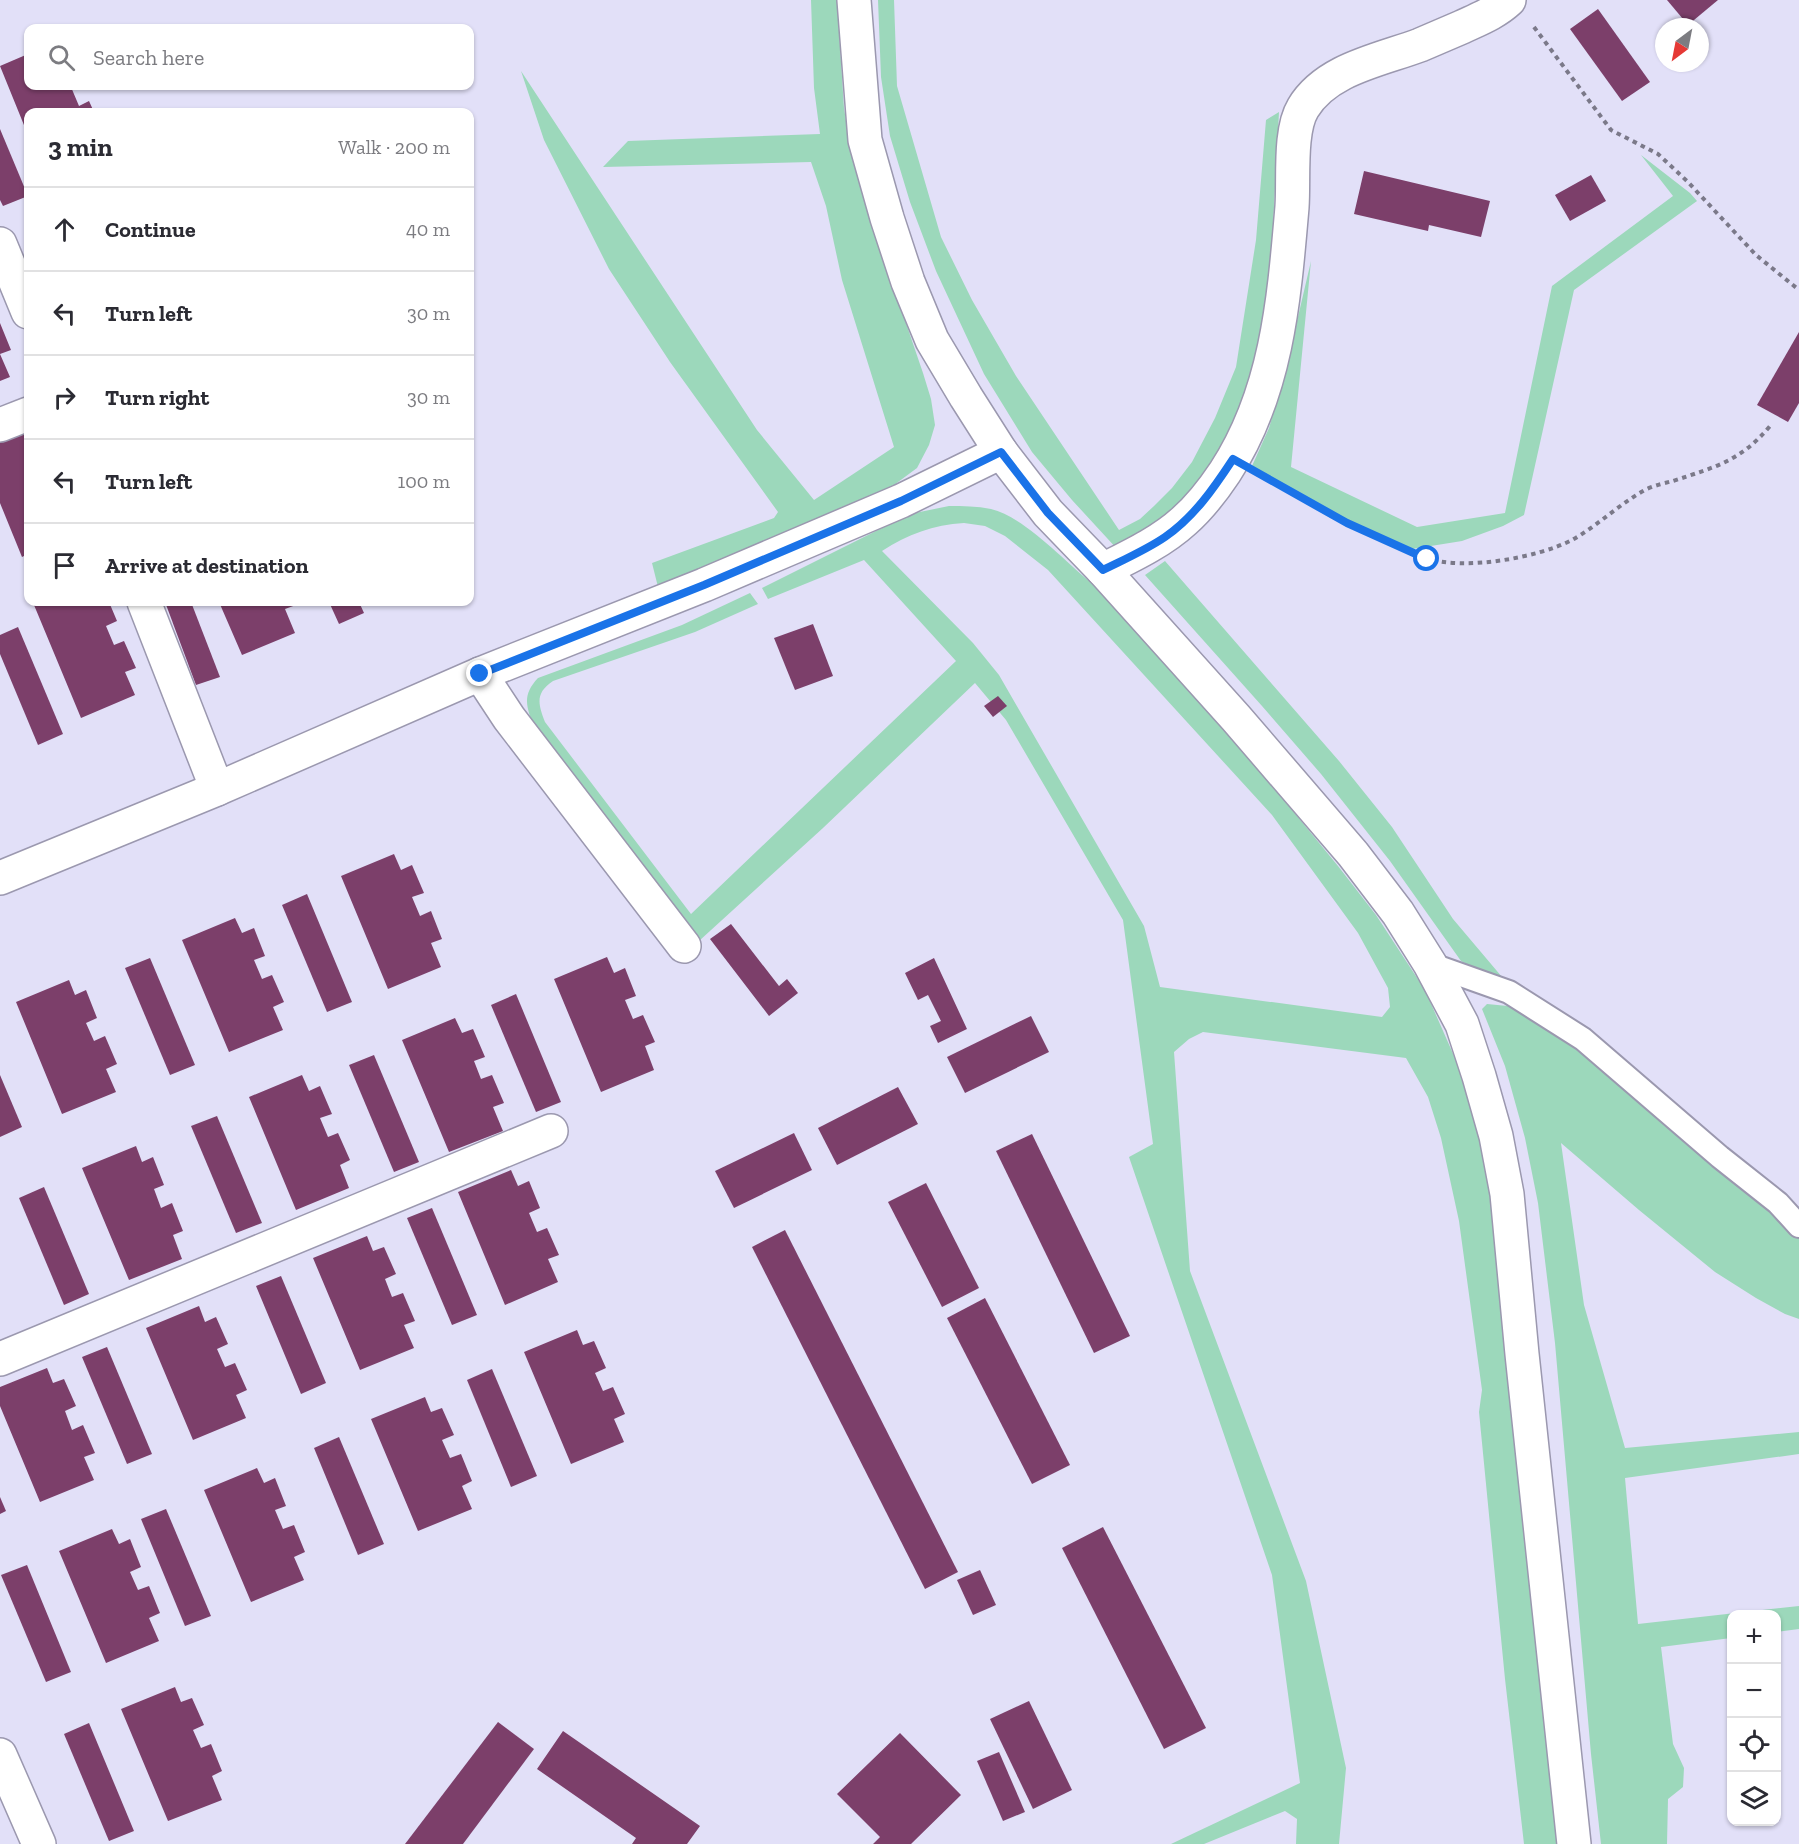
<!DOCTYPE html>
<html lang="en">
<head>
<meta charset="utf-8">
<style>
  body { margin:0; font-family:"Zilla Slab",serif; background:#f2f2f3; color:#2b2b33 }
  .controls { position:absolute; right:18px; bottom:18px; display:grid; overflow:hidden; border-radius:12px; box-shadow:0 2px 4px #0004 }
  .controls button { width:54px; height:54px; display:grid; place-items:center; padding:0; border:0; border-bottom:2px solid #e1e1e2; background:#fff; color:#2b2b33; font:30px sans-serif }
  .compass { position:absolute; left:1655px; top:18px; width:54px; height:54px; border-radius:50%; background:#fff; box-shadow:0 2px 4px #0004; rotate:212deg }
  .stop { position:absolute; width:18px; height:18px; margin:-14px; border:4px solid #1a73e8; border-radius:50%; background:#fff }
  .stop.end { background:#1a73e8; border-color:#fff; box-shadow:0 2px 6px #0008 }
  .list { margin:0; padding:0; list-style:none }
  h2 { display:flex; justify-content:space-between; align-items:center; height:78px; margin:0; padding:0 24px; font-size:26px }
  h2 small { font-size:20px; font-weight:400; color:#7c7c81 }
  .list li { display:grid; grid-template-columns:39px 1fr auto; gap:18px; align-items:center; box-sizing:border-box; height:84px; padding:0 24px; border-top:2px solid #e1e1e2 }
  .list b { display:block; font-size:22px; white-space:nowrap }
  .list em { font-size:20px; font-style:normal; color:#7c7c81 }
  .icon { flex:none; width:33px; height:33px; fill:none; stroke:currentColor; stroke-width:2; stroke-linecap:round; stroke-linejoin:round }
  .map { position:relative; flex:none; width:1799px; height:1844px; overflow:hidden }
  .search { position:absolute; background:#fff; box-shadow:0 2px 4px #0004; left:24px; top:24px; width:450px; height:66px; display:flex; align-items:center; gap:15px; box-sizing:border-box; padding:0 21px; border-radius:12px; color:#7c7c81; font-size:22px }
  .panel { position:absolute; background:#fff; box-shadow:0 2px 4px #0004; left:24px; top:108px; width:450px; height:498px; border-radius:12px }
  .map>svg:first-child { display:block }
  .green { fill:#9cd8bb; fill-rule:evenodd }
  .building { fill:#7c3f6a }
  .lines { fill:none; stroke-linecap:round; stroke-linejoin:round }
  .service-casing { stroke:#9b98af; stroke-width:26 }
  .minor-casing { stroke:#9b98af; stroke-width:36 }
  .tertiary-casing { stroke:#9b98af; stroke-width:36 }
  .path { stroke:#7b7989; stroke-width:4; stroke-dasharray:4.5 4.5; stroke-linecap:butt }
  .service { stroke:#fff; stroke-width:22 }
  .minor { stroke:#fff; stroke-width:33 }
  .tertiary { stroke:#fff; stroke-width:33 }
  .route { stroke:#1a73e8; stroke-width:8 }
</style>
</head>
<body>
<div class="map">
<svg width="1799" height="1844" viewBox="0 0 1799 1844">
  <rect width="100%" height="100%" fill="#e2e0f8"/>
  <g class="green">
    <path d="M811,0H837L844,108L851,152L864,200L923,373L931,399L935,425L929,445L917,468L894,485L827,522L658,587L652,563L774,518L778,512L670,362L609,269L544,140L521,71L757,430L814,500L894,447L842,280L826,206L811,162L603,167L628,141L820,134L814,88Z"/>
    <path d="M878,0H894L897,86L941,237L972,300L1016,376L1119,530L1140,519L1154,506L1172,488L1192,462L1215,418L1236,367L1256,240L1266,120L1279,112L1269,303L1247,402L1208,470L1173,512L1118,550L1072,500L1032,452L984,374L936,271L910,202L890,136L881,77Z"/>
    <path d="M1641,155L1690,193L1697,201L1574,290L1524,515L1503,526L1462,541L1412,549L1348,520L1252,466L1269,428L1284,377L1311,261L1291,467L1417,527L1505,513L1552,286L1673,196Z"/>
    <path d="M949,506C963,506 977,506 991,509C1025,517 1065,562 1093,584L1230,734L1338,866L1376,915L1425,990L1469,1090L1482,1132L1494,1213L1557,1844H1524L1505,1679L1479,1412L1482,1390L1459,1221L1441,1138L1428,1097L1406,1058L1203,1032L1189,1039L1174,1052L1190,1271L1306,1581L1346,1768L1339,1844H1296L1297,1819L1285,1811L1204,1844H1171L1300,1783L1272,1575L1129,1157L1153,1144L1123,920L1006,720L975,683L823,828L699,941L534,727C526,706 522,695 538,678L682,625L750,593L758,604L695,632L553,681C535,693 538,704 545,722L691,914L956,661L864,560L768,599L762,588L910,514ZM964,523L985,526L1005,536L1048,570L1272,815L1358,933L1388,988L1390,1007L1382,1017L1160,987L1144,926L999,675L973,643L882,551C908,534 933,525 964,523Z"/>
    <path d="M1165,561L1339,761L1392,827L1453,919L1502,977L1482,972L1461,961L1390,861L1321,774L1262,706L1145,575Z"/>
    <path d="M1487,1004L1518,1007L1572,1042L1770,1208L1799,1239V1319L1785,1314L1756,1298L1715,1272L1639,1210L1561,1143L1584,1305L1625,1448L1799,1432V1454L1625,1478L1638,1624L1799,1606V1629L1777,1632L1776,1614H1732L1731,1638L1661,1647L1673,1744L1684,1768L1683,1787L1668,1799L1667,1844H1601L1591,1754L1555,1343L1538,1203L1525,1138L1505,1066L1482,1009Z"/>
  </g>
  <g class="building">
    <path d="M1667,0H1718L1688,25Z"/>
    <path d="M1598,9L1650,82L1622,101L1570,29Z"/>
    <path d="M28,54V86H75L71,87L79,106L89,101L94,112H28V135L0,66Z"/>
    <path d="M0,129L28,196L3,206L0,200Z"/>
    <path d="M1364,171L1490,201L1481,237L1429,225L1428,231L1354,214Z"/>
    <path d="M1591,175L1606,201L1570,221L1555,195Z"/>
    <path d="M0,323L11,350L0,354L10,377L0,381Z"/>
    <path d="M1799,332V403L1788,422L1757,405Z"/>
    <path d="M28,422V554L22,557L0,503V434Z"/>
    <path d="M43,602H109L117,621L106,626L114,645L124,641L136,668L125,672L135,695L81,718L34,605Z"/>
    <path d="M165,602H191L220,677L196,685Z"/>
    <path d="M219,602H294L296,605L285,609L295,633L242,655Z"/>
    <path d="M329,602H359L364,613L339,624Z"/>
    <path d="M813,624L833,676L795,690L774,638Z"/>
    <path d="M18,627L63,734L38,745L0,654V635Z"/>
    <path d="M998,696L1007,706L993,717L984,706Z"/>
    <path d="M394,854L401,870L412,865L424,893L412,897L420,916L431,911L442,939L431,943L441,967L388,989L341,876Z"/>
    <path d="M307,894L352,1002L327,1012L282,905Z"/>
    <path d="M235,918L242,933L254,928L265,956L254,960L262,979L272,975L284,1002L273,1007L283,1030L229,1052L182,940Z"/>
    <path d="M731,924L779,986L787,979L798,993L769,1016L710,939Z"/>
    <path d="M607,957L614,973L625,968L636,996L625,1000L633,1019L643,1015L655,1042L645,1046L654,1070L601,1092L554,979Z"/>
    <path d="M150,958L195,1065L170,1075L125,968Z"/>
    <path d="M934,958L967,1029L938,1043L930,1026L941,1021L928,995L918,1000L905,973Z"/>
    <path d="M69,980L75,995L86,990L97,1018L86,1023L94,1041L105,1036L117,1064L106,1069L116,1092L62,1114L16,1002Z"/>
    <path d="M516,994L561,1102L536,1112L491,1005Z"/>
    <path d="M1031,1016L1049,1052L965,1093L947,1057Z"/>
    <path d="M455,1018L462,1033L473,1029L485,1057L474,1061L481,1079L492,1075L504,1103L493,1107L503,1131L449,1152L402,1040Z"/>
    <path d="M374,1055L419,1162L394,1172L349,1065Z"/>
    <path d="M0,1075L22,1127L0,1137Z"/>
    <path d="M302,1075L309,1091L320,1086L332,1114L320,1118L328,1137L338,1133L350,1160L340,1165L349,1188L296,1210L249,1097Z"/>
    <path d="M898,1087L918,1124L837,1165L818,1128Z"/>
    <path d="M217,1116L262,1223L236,1233L191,1126Z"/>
    <path d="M794,1133L812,1170L734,1208L715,1171Z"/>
    <path d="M1032,1134L1130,1336L1094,1353L996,1151Z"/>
    <path d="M136,1146L142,1162L153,1157L164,1185L154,1189L161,1208L172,1203L183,1231L173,1235L182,1259L129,1280L82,1168Z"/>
    <path d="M511,1170L518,1186L529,1181L540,1208L529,1213L537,1232L547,1228L559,1255L548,1259L558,1282L505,1305L458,1192Z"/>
    <path d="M926,1183L979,1288L942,1307L888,1202Z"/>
    <path d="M44,1187L89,1294L64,1305L19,1198Z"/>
    <path d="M432,1208L477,1315L452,1325L407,1218Z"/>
    <path d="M785,1230L958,1572L925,1589L752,1247Z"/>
    <path d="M367,1236L373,1251L384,1247L396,1274L385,1279L392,1297L403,1293L415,1321L404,1325L414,1348L360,1370L313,1258Z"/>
    <path d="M281,1276L326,1383L301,1394L256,1286Z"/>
    <path d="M985,1298L1070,1465L1032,1484L947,1318Z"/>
    <path d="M199,1306L205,1322L216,1317L228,1344L217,1349L225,1367L235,1363L247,1390L236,1395L246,1418L193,1440L146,1328Z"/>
    <path d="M577,1330L583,1345L594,1341L606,1368L595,1373L603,1391L613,1387L625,1414L614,1419L624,1442L571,1464L524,1352Z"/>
    <path d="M107,1347L152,1454L127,1464L82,1357Z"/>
    <path d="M47,1368L53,1383L64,1379L76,1406L65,1411L72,1430L83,1425L95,1453L84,1457L94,1480L40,1502L0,1406V1387Z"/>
    <path d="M492,1369L537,1476L511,1487L467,1380Z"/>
    <path d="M425,1397L431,1412L442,1408L454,1435L442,1440L450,1458L461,1454L472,1481L462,1486L472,1509L418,1531L371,1419Z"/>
    <path d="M339,1437L384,1544L358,1555L314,1448Z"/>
    <path d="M257,1468L264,1483L275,1478L286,1506L275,1510L283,1529L294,1525L305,1552L294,1557L304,1580L251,1602L204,1490Z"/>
    <path d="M0,1497L6,1511L0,1514Z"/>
    <path d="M166,1509L211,1616L185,1626L141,1519Z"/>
    <path d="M1103,1527L1206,1728L1164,1749L1062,1548Z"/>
    <path d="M112,1529L119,1544L130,1539L141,1567L130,1572L138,1590L149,1586L160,1613L149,1618L159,1641L106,1663L59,1551Z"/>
    <path d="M27,1565L71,1672L46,1682L1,1575Z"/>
    <path d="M980,1570L996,1605L973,1615L957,1580Z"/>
    <path d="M175,1687L181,1702L192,1698L204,1725L193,1730L201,1748L211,1744L222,1771L212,1776L222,1800L168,1821L121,1709Z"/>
    <path d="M1029,1701L1072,1790L1033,1809L990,1719Z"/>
    <path d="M498,1722L534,1749L463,1844H405Z"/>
    <path d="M89,1723L134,1831L109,1841L64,1734Z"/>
    <path d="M563,1731L700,1826L687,1844H632L636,1838L537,1769Z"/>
    <path d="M900,1733L961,1795L911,1844H873L880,1837L837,1794Z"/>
    <path d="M999,1752L1025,1812L1003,1821L977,1761Z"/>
  </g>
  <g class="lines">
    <g class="service-casing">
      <path id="service" d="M1430,964L1509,992L1583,1039L1720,1157L1778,1203L1799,1226"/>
    </g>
    <g class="minor-casing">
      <g id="minor">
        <path d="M0,244L28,312"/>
        <path d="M0,425L28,414"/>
        <path d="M1103,570C1131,556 1161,542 1184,521C1200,507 1213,490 1225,472C1277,392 1284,300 1292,207C1294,179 1289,131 1303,108C1326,69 1380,60 1420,45C1434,39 1448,33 1462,27C1479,19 1495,13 1509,0"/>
        <path d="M144,602L217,789"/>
        <path d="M480,674L509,718L684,946"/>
        <path d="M0,878L217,789L480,674L704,585L901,501L1001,452"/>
        <path d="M0,1359L551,1131"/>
        <path d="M0,1755L39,1844"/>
      </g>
    </g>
    <g class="tertiary-casing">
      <path id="tertiary" d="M854,0L865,140L887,218L908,282L932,340L966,397L1001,452L1048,513L1103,570L1236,718L1353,854L1398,913L1430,964L1462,1024L1479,1076L1496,1136L1507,1194L1522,1354L1574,1844"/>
    </g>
    <g class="path">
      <path d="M1534,27L1611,130L1658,154L1687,181L1756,255L1799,290"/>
      <path d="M1264,476C1305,499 1346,522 1389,542C1401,547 1413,554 1426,558C1463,571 1537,558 1572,540C1599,525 1620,503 1647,489C1656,485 1665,483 1673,481C1715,467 1741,461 1770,426"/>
    </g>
    <use href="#service" class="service"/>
    <use href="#minor" class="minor"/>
    <use href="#tertiary" class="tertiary"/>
  </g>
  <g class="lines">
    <path class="route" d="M480,674L704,585L901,501L1001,452L1048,513L1103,570C1123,560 1146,550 1165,537C1194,517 1214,488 1233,459L1347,523L1427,559"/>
  </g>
</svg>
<div class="controls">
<button>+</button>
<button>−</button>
<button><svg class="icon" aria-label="locate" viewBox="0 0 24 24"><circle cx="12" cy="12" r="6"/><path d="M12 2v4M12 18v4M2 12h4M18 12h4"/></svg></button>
<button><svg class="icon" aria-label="layers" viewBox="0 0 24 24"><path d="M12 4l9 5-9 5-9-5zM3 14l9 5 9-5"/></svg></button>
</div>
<svg class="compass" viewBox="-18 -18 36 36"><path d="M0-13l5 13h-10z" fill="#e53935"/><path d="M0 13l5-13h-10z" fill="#7c7c81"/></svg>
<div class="stop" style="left:1427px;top:559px"></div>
<div class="stop end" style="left:480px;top:674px"></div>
<div class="search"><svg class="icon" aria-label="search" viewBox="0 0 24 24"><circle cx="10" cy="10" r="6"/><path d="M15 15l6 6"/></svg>Search here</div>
<section class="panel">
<h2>3 min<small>Walk · 200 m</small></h2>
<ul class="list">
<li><svg class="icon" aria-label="ahead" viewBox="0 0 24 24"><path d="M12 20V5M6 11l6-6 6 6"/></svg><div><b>Continue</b></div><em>40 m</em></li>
<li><svg class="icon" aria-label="left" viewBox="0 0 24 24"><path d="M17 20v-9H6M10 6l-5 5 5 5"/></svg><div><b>Turn left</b></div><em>30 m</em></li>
<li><svg class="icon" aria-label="right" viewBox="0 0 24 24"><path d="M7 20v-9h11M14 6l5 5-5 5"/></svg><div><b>Turn right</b></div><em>30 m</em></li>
<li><svg class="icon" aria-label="left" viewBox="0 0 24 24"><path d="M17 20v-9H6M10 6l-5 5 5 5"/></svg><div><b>Turn left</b></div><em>100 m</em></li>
<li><svg class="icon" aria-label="arrive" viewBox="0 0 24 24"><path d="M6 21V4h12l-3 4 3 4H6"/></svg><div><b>Arrive at destination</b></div></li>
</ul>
</section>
</div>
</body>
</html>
